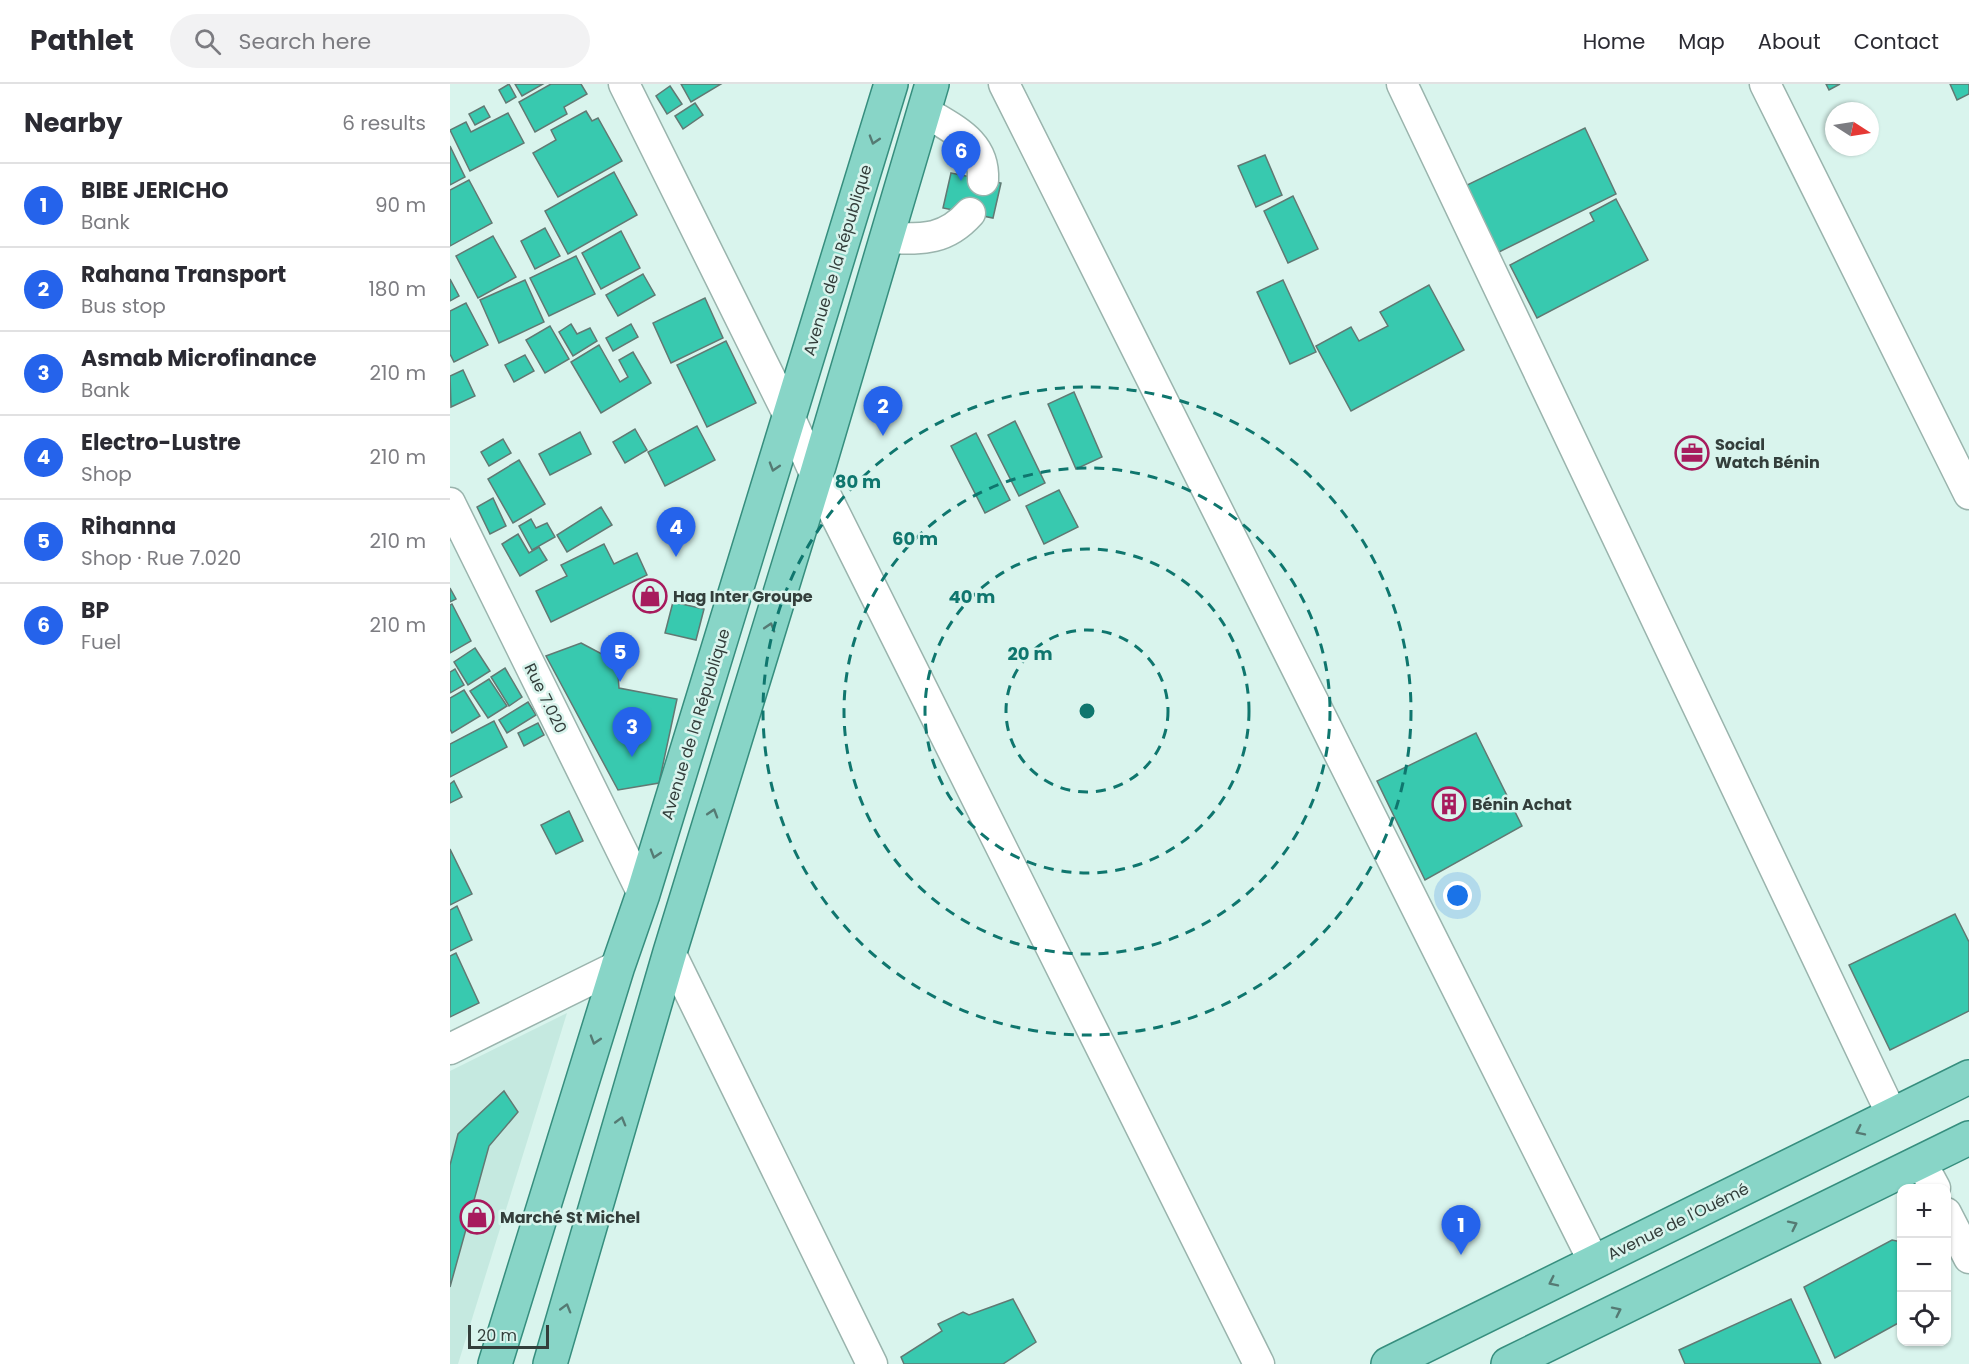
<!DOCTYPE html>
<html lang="en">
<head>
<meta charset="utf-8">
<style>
  body { margin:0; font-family:Poppins,sans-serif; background:#f2f2f3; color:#2b2b33 }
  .controls { position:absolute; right:18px; bottom:18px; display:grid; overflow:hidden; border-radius:12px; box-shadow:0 2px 4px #0004 }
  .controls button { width:54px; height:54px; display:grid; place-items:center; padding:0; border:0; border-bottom:2px solid #e1e1e2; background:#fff; color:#2b2b33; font:30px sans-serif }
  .compass { position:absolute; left:1375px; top:18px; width:54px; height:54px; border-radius:50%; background:#fff; box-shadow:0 2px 4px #0004; rotate:102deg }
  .scale { position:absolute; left:18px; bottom:15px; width:81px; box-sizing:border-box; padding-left:6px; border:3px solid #333e3b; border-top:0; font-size:16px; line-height:21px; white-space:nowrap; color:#333e3b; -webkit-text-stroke:4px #d9f4ed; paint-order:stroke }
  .you { position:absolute; left:1008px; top:812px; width:21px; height:21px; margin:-15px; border:4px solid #fff; border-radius:50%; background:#1a73e8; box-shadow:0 0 0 9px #1a73e833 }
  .badge { display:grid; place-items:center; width:39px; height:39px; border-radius:50%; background:#2563eb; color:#fff; font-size:20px; font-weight:700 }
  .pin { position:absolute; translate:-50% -50px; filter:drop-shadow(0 2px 3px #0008) }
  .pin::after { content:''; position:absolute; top:32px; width:21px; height:18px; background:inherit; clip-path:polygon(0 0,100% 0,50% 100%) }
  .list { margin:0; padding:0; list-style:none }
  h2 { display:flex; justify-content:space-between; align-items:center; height:78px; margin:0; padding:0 24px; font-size:26px }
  h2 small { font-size:20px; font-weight:400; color:#7c7c81 }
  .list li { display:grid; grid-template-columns:39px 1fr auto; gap:18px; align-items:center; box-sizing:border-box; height:84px; padding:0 24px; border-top:2px solid #e1e1e2 }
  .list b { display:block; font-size:22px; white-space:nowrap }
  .list p { margin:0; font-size:20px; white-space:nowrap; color:#7c7c81 }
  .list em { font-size:20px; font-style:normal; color:#7c7c81 }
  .icon { flex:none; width:33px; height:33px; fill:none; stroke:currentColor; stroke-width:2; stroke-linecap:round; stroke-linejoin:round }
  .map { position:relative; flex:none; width:1519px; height:1280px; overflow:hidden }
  header { display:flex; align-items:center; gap:36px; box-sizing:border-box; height:84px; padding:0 30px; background:#fff; border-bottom:2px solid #e1e1e2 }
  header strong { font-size:28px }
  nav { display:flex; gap:33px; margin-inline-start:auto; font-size:21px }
  .search { width:420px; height:54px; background:#f2f2f3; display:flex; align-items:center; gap:15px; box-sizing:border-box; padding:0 21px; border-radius:33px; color:#7c7c81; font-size:22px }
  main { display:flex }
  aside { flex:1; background:#fff }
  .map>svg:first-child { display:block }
  .built { fill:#c5e9e0 }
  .building { fill:#38c9af; stroke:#617973; stroke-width:1.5 }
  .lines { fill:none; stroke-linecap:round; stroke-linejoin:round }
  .minor-casing { stroke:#9ab4ad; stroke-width:33 }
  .major-casing { stroke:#368e7e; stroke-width:36 }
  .minor { stroke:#fff; stroke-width:30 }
  .major { stroke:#88d5c7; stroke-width:33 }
  .oneway { stroke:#557a73 }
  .ring { fill:none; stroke:#0f766e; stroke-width:3; stroke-dasharray:10 8 }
  .labels { text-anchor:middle; stroke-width:5; stroke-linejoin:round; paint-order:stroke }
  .street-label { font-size:16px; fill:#333e3b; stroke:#d9f4ed }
  .poi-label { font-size:16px; font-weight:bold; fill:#333e3b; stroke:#d9f4ed; text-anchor:start }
  .centre { fill:#0f766e; stroke:#d9f4ed; stroke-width:3 }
  .ring-label { font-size:18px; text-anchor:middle; font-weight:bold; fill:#0f766e; stroke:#d9f4ed; stroke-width:5; stroke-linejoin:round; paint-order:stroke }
</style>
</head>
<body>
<header>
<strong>Pathlet</strong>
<div class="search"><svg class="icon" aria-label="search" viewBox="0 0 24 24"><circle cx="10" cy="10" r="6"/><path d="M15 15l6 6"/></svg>Search here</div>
<nav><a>Home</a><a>Map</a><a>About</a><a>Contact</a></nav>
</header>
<main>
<aside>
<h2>Nearby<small>6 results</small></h2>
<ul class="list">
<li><span class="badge">1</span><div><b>BIBE JERICHO</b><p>Bank</p></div><em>90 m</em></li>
<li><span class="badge">2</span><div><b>Rahana Transport</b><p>Bus stop</p></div><em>180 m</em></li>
<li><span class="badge">3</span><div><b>Asmab Microfinance</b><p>Bank</p></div><em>210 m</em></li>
<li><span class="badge">4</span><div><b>Electro-Lustre</b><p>Shop</p></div><em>210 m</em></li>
<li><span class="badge">5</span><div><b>Rihanna</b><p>Shop · Rue 7.020</p></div><em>210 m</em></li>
<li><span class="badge">6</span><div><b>BP</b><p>Fuel</p></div><em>210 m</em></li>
</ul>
</aside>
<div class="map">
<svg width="1519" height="1280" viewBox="0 0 1519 1280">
  <rect width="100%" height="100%" fill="#d9f4ed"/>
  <path class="built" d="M117,929L8,1280H0V987Z"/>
  <g class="building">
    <path d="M59,0L66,13L56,19L49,6Z"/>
    <path d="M65,0H93L72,12Z"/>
    <path d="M101,0H131L137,10L114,23L117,30L85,48L69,18Z"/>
    <path d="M231,0H271L241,18Z"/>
    <path d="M1376,0H1390L1379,6Z"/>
    <path d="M1500,0H1519V10L1507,16Z"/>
    <path d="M220,2L232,20L217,30L206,12Z"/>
    <path d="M245,19L253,31L233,45L225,32Z"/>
    <path d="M34,22L40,33L25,41L19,30Z"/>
    <path d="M136,27L142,37L148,34L172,77L108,113L83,69L106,56L101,46Z"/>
    <path d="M58,29L74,59L20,87L0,46L16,38L21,48Z"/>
    <path d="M1135,44L1166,110L1047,169L1015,102Z"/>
    <path d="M0,62L15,93L0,101Z"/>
    <path d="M815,71L832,111L806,123L788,82Z"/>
    <path d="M164,88L187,131L118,170L95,127Z"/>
    <path d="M501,89L551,99L543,134L493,124Z"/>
    <path d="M19,96L42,139L0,162V106Z"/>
    <path d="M843,112L868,165L838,179L814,127Z"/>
    <path d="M1166,115L1198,176L1087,234L1060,181L1144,137L1140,129Z"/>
    <path d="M95,144L110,172L85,185L71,157Z"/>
    <path d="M171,147L190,184L151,205L132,169Z"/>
    <path d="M43,152L66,193L28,214L6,172Z"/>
    <path d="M126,172L145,210L99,232L80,194Z"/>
    <path d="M193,190L205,211L168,232L156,211Z"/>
    <path d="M0,195L9,212L0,217Z"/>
    <path d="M75,196L94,238L49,259L30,216Z"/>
    <path d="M833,196L866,268L840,280L807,208Z"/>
    <path d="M979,201L1014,266L901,327L866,262L901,243L909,257L938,242L930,228Z"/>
    <path d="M255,214L273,254L221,279L203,239Z"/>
    <path d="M16,219L38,261L4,278L0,270V227Z"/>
    <path d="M121,240L127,250L140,244L147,257L123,272L109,248Z"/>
    <path d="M181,240L188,253L163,267L156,254Z"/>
    <path d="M100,242L119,275L95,289L76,256Z"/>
    <path d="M276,257L306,319L257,343L227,281Z"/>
    <path d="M149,261L170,298L178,293L169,276L183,268L201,299L151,329L121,278Z"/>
    <path d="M75,271L84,287L64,298L55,281Z"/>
    <path d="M13,286L25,312L1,323L0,292Z"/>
    <path d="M624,308L652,373L626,385L598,320Z"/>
    <path d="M565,337L595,399L569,412L538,351Z"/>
    <path d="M247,342L265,376L215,402L198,368Z"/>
    <path d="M185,345L197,366L175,379L163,358Z"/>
    <path d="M130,348L141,370L100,391L89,370Z"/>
    <path d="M526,349L560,416L535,429L501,362Z"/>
    <path d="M53,355L61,369L39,382L31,368Z"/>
    <path d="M69,376L95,420L63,439L38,395Z"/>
    <path d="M609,406L628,443L594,460L576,422Z"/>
    <path d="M43,414L56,442L40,450L27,423Z"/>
    <path d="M151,423L162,441L117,468L107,451Z"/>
    <path d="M81,435L86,444L97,439L105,453L82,466L69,442Z"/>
    <path d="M68,450L79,469L89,463L97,476L70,492L52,460Z"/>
    <path d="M154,460L164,480L187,469L197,491L101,538L86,507L117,492L111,481Z"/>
    <path d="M0,504L6,515L0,518Z"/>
    <path d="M223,518L254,525L246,556L215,549Z"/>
    <path d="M2,520L21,557L0,569V521Z"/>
    <path d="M131,559L167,578L169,604L227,615L209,699L168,706L96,572Z"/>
    <path d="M25,564L40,587L18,601L4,578Z"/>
    <path d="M55,584L72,613L59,622L41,593Z"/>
    <path d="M5,585L14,601L0,609V588Z"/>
    <path d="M39,595L57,622L38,634L20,607Z"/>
    <path d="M14,606L30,632L2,649L0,645V614Z"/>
    <path d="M78,618L86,631L57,649L49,636Z"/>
    <path d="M44,637L57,663L0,693V660Z"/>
    <path d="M88,639L94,651L74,662L68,649Z"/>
    <path d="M1026,649L1072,742L975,796L927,697Z"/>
    <path d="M4,697L12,713L0,719V700Z"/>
    <path d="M119,727L133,757L106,770L91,741Z"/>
    <path d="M0,765L22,810L0,821Z"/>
    <path d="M7,822L22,856L0,867V826Z"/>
    <path d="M1505,830L1519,858V927L1440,966L1399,881Z"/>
    <path d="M6,869L29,919L0,933V872Z"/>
    <path d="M54,1007L68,1028L39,1062L0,1203V1081L8,1050Z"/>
    <path d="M1442,1156L1452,1158V1237L1385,1274L1354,1203Z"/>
    <path d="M563,1215L586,1258L553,1280H454L451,1273L492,1247L488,1240L513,1228L519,1231Z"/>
    <path d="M1341,1215L1371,1280H1235L1229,1266Z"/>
  </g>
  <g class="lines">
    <g class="minor-casing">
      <g id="minor">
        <path d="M174,0L339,332L366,392L809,1280"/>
        <path d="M554,0L1144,1178"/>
        <path d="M952,0L1442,1031"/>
        <path d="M1315,0L1519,410"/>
        <path d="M474,27C502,45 535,57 533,96"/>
        <path d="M437,154C472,155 495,157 520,129"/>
        <path d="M0,419L193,810"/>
        <path d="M220,868L422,1280"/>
        <path d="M0,965L168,882"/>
        <path d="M1471,1078L1485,1104"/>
        <path d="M1496,1129L1519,1174"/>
      </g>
    </g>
    <g class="major-casing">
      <g id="major">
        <path d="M45,1280L168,882L193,810L441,0"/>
        <path d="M100,1280L220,868L366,392L482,0"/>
        <path d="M938,1280L1519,993"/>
        <path d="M1058,1280L1519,1054"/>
      </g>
    </g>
    <use href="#minor" class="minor"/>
    <use href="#major" class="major"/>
  </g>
  <defs><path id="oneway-chevron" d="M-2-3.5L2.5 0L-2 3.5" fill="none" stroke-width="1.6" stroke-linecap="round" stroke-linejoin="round" transform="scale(1.5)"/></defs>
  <g class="oneway">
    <use href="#oneway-chevron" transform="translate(424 56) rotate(107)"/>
    <use href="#oneway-chevron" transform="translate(324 383) rotate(107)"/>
    <use href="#oneway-chevron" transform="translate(320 543) rotate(-73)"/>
    <use href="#oneway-chevron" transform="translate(263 729) rotate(-73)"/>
    <use href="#oneway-chevron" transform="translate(205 770) rotate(107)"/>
    <use href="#oneway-chevron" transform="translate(145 956) rotate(107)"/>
    <use href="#oneway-chevron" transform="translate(171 1037) rotate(-74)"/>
    <use href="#oneway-chevron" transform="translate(1410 1047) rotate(154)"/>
    <use href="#oneway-chevron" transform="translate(1343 1141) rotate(-26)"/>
    <use href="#oneway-chevron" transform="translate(1103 1198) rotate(154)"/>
    <use href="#oneway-chevron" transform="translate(116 1224) rotate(-74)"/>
    <use href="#oneway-chevron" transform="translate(1167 1227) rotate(-26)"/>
  </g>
  <g class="ring">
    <circle cx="637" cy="627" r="81"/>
    <circle cx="637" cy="627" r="162"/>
    <circle cx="637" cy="627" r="243"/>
    <circle cx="637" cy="627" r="324"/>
  </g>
  <defs>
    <g id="office-ring" transform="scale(1.725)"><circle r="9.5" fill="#d9f4ed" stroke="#a71b5d" stroke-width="1.5"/><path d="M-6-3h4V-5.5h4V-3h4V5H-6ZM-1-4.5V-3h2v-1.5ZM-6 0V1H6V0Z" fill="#a71b5d"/></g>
    <g id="shop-ring" transform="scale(1.725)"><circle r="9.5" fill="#d9f4ed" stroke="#a71b5d" stroke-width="1.5"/><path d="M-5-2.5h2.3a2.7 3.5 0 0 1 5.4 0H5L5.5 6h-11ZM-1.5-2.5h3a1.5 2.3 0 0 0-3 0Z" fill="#a71b5d"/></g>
    <g id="building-ring" transform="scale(1.725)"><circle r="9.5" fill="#d9f4ed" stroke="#a71b5d" stroke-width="1.5"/><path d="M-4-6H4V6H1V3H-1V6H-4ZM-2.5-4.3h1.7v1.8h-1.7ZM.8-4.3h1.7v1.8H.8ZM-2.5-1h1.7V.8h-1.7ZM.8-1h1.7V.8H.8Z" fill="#a71b5d"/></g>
  </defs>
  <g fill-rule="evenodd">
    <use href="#office-ring" x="1242" y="369"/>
    <use href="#shop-ring" x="200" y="512"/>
    <use href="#building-ring" x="999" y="720"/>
    <use href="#shop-ring" x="27" y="1133"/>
  </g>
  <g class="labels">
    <g class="street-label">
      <text transform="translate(387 176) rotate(-73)" y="6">Avenue de la République</text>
      <text transform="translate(96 614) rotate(64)" y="6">Rue 7.020</text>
      <text transform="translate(245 640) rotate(-73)" y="6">Avenue de la République</text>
      <text transform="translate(1228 1137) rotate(-26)" y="6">Avenue de l'Ouémé</text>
    </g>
    <g class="poi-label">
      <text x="1265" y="366">Social<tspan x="1265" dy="18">Watch Bénin</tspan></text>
      <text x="223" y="518">Hag Inter Groupe</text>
      <text x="1022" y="726">Bénin Achat</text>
      <text x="50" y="1139">Marché St Michel</text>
    </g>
  </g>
  <circle cx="637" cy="627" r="9" class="centre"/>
  <g class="ring-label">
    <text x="408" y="404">80 m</text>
    <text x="465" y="461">60 m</text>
    <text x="522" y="519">40 m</text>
    <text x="580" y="576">20 m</text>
  </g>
</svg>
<div class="controls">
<button>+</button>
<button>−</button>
<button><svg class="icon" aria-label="locate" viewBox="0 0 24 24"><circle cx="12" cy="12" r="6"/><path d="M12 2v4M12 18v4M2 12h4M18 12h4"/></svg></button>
</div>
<svg class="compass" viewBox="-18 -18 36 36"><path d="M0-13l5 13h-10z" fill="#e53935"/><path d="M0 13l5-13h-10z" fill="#7c7c81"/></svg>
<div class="scale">20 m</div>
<div class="you"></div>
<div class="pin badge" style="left:1011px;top:1171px">1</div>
<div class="pin badge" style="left:433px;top:352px">2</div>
<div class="pin badge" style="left:182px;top:673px">3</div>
<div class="pin badge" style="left:226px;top:473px">4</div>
<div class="pin badge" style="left:170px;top:598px">5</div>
<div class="pin badge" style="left:511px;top:97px">6</div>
</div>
</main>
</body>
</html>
